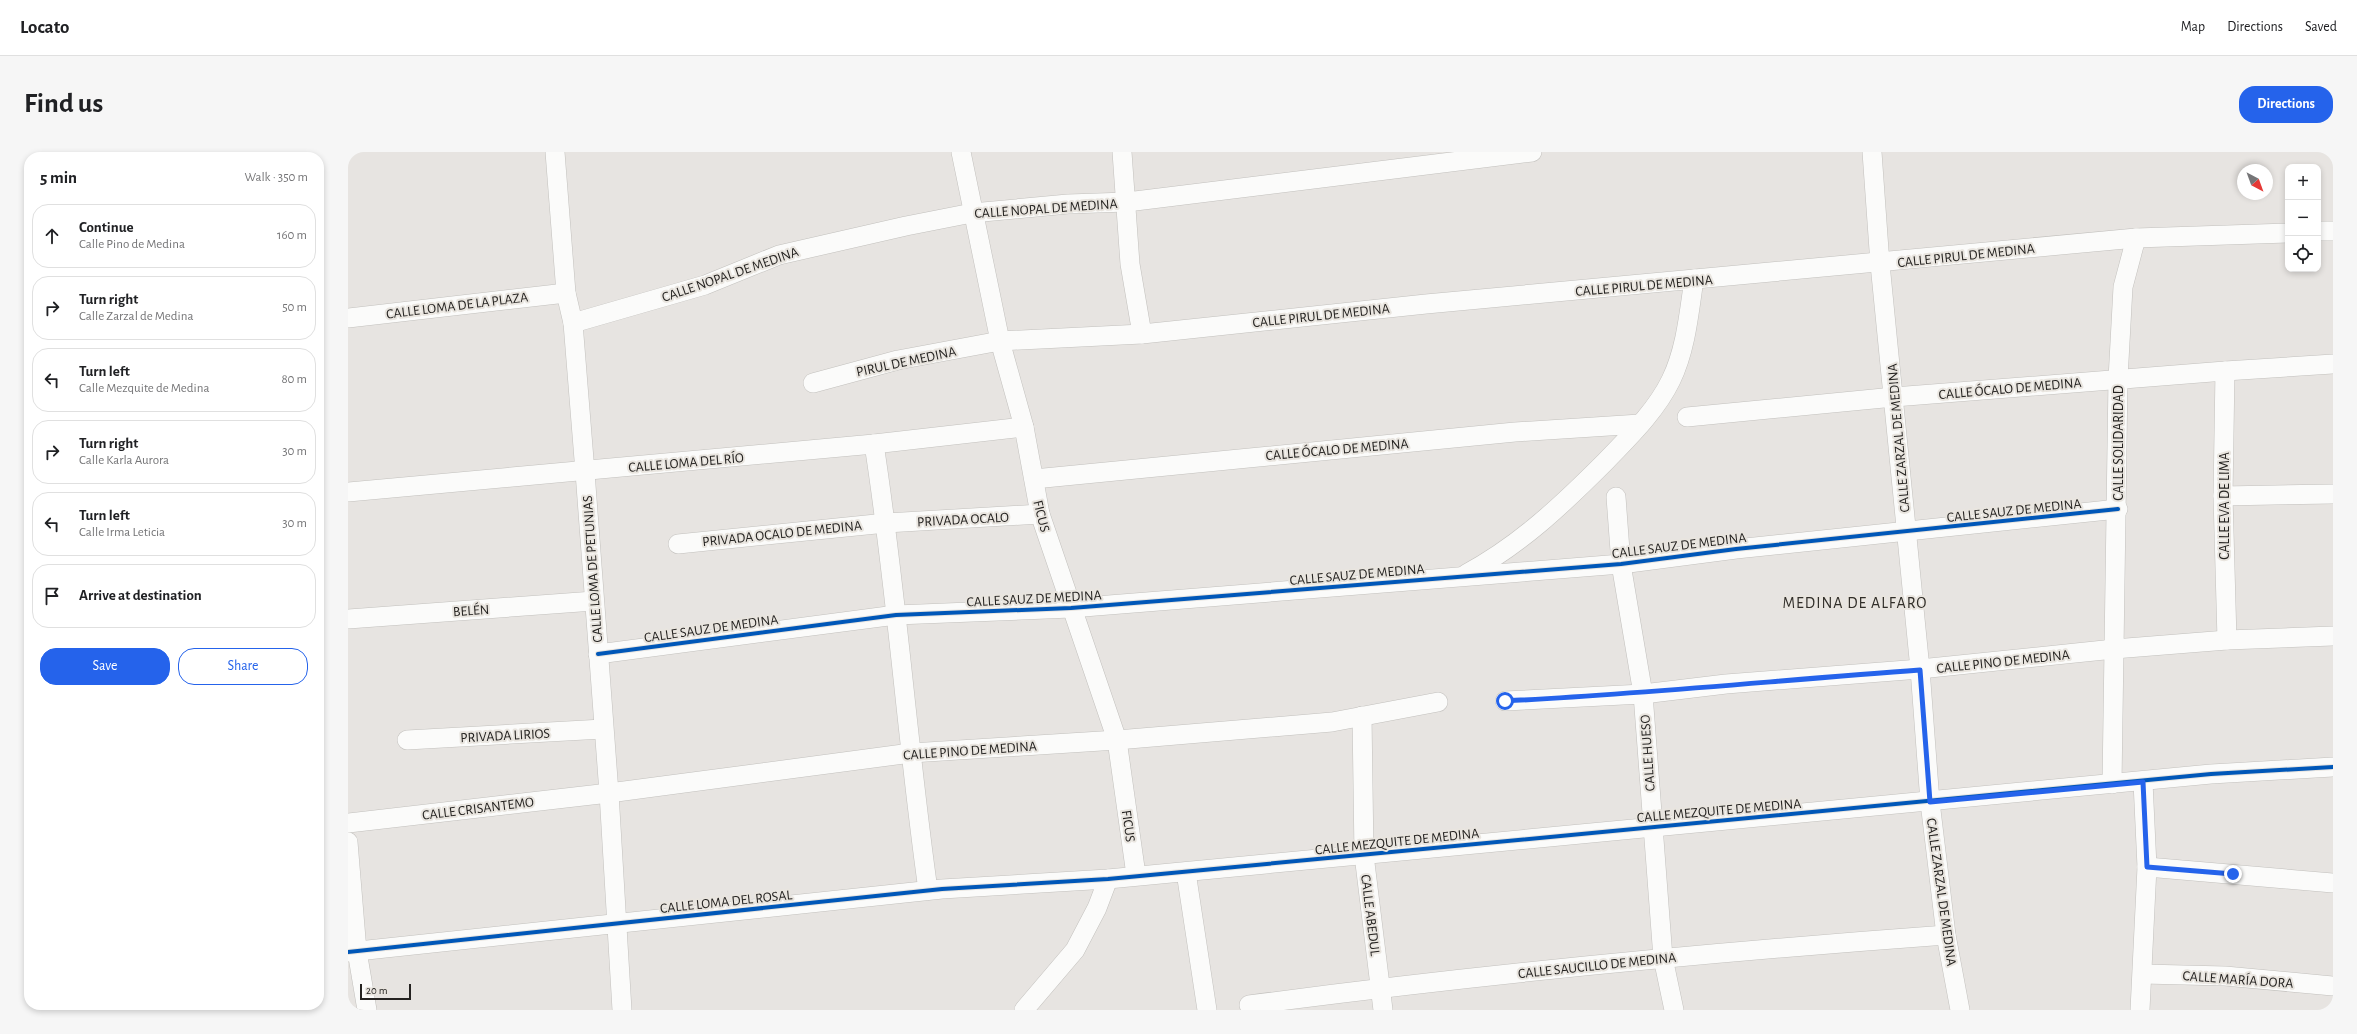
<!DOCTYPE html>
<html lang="en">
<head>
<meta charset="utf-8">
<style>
  body { margin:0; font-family:"Alegreya Sans",sans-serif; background:#f6f6f6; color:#202124 }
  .controls { position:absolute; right:12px; top:12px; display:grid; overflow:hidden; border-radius:8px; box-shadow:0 2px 6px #0003 }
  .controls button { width:36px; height:36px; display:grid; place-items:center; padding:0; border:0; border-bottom:1px solid #e0e0e0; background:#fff; color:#202124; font:20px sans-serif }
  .compass { position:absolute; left:1889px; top:12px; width:36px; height:36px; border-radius:50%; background:#fff; box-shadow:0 2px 6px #0003; rotate:139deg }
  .scale { position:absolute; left:12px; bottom:10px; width:51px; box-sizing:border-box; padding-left:4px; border:2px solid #252321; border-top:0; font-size:11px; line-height:14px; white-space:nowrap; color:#252321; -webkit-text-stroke:3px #e9e5df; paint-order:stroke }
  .stop { position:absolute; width:12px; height:12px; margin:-9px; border:3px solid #2563eb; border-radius:50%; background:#fff }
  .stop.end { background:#2563eb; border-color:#fff; box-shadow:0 1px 4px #0008 }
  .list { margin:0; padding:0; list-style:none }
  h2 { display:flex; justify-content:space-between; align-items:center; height:52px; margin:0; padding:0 16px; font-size:17px }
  h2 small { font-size:13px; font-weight:400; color:#757577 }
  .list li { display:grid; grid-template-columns:26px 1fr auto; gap:12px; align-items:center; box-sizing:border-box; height:64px; margin:0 8px 8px; padding:0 8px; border:1px solid #e0e0e0; border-radius:16px }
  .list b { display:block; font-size:15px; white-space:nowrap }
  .list p { margin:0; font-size:13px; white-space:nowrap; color:#757577 }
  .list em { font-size:13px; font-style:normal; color:#757577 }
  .actions { display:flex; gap:8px; padding:12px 16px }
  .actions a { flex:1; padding:9px 0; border:1px solid #2563eb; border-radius:16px; text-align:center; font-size:14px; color:#2563eb }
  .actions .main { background:#2563eb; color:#fff }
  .icon { flex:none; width:22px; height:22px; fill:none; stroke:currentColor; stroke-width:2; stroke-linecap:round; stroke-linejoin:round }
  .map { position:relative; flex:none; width:1985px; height:858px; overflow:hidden; border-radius:16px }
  header { display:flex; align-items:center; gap:24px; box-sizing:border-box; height:56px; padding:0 20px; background:#fff; border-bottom:1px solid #e0e0e0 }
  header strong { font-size:19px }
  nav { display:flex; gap:22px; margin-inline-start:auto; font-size:14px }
  .intro { display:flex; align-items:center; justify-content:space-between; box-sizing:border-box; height:96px; padding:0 24px }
  h1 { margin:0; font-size:28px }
  .button { padding:10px 18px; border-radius:16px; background:#2563eb; color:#fff; font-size:14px; font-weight:700 }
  main { display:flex; gap:24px; padding:0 24px }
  aside { flex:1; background:#fff; border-radius:16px; box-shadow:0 2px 6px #0003 }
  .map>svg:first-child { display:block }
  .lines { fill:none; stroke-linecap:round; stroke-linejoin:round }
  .minor-casing { stroke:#c2c0bd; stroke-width:20 }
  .minor { stroke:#fbfbfa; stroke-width:19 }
  .cycleway-casing { stroke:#e9e5df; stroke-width:6 }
  .cycleway { stroke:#0057b8; stroke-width:4 }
  .route { stroke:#2563eb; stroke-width:5 }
  .labels { text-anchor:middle; stroke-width:4; stroke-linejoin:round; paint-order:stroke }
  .street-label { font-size:14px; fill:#252321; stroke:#e9e5df }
  .quarter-label { font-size:16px; letter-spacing:1px; fill:#312e29; stroke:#e9e5df }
</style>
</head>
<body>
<header>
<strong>Locato</strong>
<nav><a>Map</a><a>Directions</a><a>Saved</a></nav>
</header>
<div class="intro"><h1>Find us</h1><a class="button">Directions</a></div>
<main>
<aside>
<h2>5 min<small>Walk · 350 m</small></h2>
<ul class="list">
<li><svg class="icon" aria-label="ahead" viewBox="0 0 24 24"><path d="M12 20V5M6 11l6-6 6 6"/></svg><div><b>Continue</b><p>Calle Pino de Medina</p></div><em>160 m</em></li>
<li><svg class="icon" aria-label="right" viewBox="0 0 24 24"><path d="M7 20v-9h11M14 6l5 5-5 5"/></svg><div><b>Turn right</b><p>Calle Zarzal de Medina</p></div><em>50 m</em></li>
<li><svg class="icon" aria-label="left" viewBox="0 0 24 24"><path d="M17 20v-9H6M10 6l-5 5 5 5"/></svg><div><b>Turn left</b><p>Calle Mezquite de Medina</p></div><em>80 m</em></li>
<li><svg class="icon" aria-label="right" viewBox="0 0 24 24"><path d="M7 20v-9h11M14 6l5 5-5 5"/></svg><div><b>Turn right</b><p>Calle Karla Aurora</p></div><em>30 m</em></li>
<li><svg class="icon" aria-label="left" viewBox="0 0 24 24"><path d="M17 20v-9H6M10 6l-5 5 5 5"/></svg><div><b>Turn left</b><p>Calle Irma Leticia</p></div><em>30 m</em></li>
<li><svg class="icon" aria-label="arrive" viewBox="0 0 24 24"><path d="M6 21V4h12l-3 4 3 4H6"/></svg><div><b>Arrive at destination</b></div></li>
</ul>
<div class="actions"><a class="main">Save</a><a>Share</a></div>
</aside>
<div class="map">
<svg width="1985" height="858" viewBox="0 0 1985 858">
  <rect width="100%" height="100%" fill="#e7e4e1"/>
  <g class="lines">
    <g class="minor-casing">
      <g id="minor">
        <path d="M207,0L218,141L225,171L237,320L261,641L274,858"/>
        <path d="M613,0L652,189L676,275L692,362L769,588L788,723"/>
        <path d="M774,0L782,112L794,182"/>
        <path d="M1524,0L1532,112L1572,517L1582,650L1598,783L1612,858"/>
        <path d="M1970,79H1985"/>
        <path d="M0,166L218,141"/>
        <path d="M225,171L357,133L431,103L558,74L624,61L720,52L779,50L1184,0"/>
        <path d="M1877,219L1875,344L1879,488"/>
        <path d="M465,231L550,208L652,189L794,182L1078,152L1788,86L1940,81"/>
        <path d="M1339,265L1546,245L1877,219L1985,212"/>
        <path d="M526,292C549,440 559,590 580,738"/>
        <path d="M686,327L1167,280L1292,272"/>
        <path d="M0,340L526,292L676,275"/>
        <path d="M1875,344L1985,342"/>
        <path d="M1268,345L1273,412L1295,542L1315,806L1326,858"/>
        <path d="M330,392L538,371L692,362"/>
        <path d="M1118,422C1172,393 1214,353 1257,310C1281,285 1308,259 1323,228C1338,197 1341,161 1346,127"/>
        <path d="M0,467L246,449"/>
        <path d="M250,502L548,463L723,456L1273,412L1388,397L1770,357"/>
        <path d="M1157,549L1295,542L1378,532L1572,517L1766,497L1879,488L1985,484"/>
        <path d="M1014,564L1016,703L1035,858"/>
        <path d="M59,588L255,577"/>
        <path d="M1764,632L1770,227L1775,135L1788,86"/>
        <path d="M0,671L261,641L563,601L769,588L984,570L1090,550"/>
        <path d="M0,690L9,799L19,858"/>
        <path d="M1799,715L1985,731"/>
        <path d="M838,720L859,858"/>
        <path d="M0,800L594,737L760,727L1863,622L1985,615"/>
        <path d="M1795,822L1877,824L1985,834"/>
        <path d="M901,853C1133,822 1365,800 1598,783"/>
        <path d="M676,858L727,798L749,756L760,727"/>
        <path d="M1792,858L1799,715L1795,630"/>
      </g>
    </g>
    <use href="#minor" class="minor"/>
    <g class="cycleway-casing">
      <g id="cycleway">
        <path d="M250,502L548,463L723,456L1273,412L1388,397L1770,357"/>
        <path d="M0,800L594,737L760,727L1863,622L1985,615"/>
      </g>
    </g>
    <use href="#cycleway" class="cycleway"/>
  </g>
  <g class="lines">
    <path class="route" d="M1157,549C1296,542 1434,528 1572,518L1582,650L1795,630L1799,715L1885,722"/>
  </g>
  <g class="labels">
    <g class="street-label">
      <text transform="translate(698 56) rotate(-4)" y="5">CALLE NOPAL DE MEDINA</text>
      <text transform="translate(1618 103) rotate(-6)" y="5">CALLE PIRUL DE MEDINA</text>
      <text transform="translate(382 122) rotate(-19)" y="5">CALLE NOPAL DE MEDINA</text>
      <text transform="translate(1296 133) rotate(-5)" y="5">CALLE PIRUL DE MEDINA</text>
      <text transform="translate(109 153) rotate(-7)" y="5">CALLE LOMA DE LA PLAZA</text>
      <text transform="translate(973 163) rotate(-6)" y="5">CALLE PIRUL DE MEDINA</text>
      <text transform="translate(558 209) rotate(-12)" y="5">PIRUL DE MEDINA</text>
      <text transform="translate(1662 236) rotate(-5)" y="5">CALLE ÓCALO DE MEDINA</text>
      <text transform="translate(1550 286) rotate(-95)" y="5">CALLE ZARZAL DE MEDINA</text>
      <text transform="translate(1770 291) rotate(-90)" y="5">CALLE SOLIDARIDAD</text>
      <text transform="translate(989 297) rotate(-5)" y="5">CALLE ÓCALO DE MEDINA</text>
      <text transform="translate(338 310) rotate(-5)" y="5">CALLE LOMA DEL RÍO</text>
      <text transform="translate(1876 354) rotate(-90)" y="5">CALLE EVA DE LIMA</text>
      <text transform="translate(1666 358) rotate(-6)" y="5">CALLE SAUZ DE MEDINA</text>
      <text transform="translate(694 364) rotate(76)" y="5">FICUS</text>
      <text transform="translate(615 367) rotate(-3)" y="5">PRIVADA OCALO</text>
      <text transform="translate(434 381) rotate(-6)" y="5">PRIVADA OCALO DE MEDINA</text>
      <text transform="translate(1331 393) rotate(-7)" y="5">CALLE SAUZ DE MEDINA</text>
      <text transform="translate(244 417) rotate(-94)" y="5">CALLE LOMA DE PETUNIAS</text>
      <text transform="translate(1009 422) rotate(-5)" y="5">CALLE SAUZ DE MEDINA</text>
      <text transform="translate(686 446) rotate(-3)" y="5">CALLE SAUZ DE MEDINA</text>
      <text transform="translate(123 458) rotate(-4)" y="5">BELÉN</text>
      <text transform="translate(363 476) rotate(-8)" y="5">CALLE SAUZ DE MEDINA</text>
      <text transform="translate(1655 509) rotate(-6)" y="5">CALLE PINO DE MEDINA</text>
      <text transform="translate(157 583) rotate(-3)" y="5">PRIVADA LIRIOS</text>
      <text transform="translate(622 598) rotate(-4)" y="5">CALLE PINO DE MEDINA</text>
      <text transform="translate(1299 601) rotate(-94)" y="5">CALLE HUESO</text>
      <text transform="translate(130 656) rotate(-7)" y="5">CALLE CRISANTEMO</text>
      <text transform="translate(1371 658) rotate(-5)" y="5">CALLE MEZQUITE DE MEDINA</text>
      <text transform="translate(781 674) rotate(82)" y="5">FICUS</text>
      <text transform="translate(1049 689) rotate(-6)" y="5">CALLE MEZQUITE DE MEDINA</text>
      <text transform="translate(1594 740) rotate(82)" y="5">CALLE ZARZAL DE MEDINA</text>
      <text transform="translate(378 749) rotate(-6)" y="5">CALLE LOMA DEL ROSAL</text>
      <text transform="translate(1023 763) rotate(83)" y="5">CALLE ABEDUL</text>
      <text transform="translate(1249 813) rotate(-6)" y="5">CALLE SAUCILLO DE MEDINA</text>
      <text transform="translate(1890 827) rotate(4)" y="5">CALLE MARÍA DORA</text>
    </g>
    <g class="quarter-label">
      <text x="1507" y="456">MEDINA DE ALFARO</text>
    </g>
  </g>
</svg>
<div class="controls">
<button>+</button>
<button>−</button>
<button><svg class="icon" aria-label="locate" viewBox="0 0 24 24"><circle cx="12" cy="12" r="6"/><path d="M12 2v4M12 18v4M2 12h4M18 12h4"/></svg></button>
</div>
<svg class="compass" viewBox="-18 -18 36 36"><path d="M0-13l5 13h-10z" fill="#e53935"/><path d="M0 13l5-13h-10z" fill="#757577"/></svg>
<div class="scale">20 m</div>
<div class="stop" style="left:1157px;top:549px"></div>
<div class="stop end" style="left:1885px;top:722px"></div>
</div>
</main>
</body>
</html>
